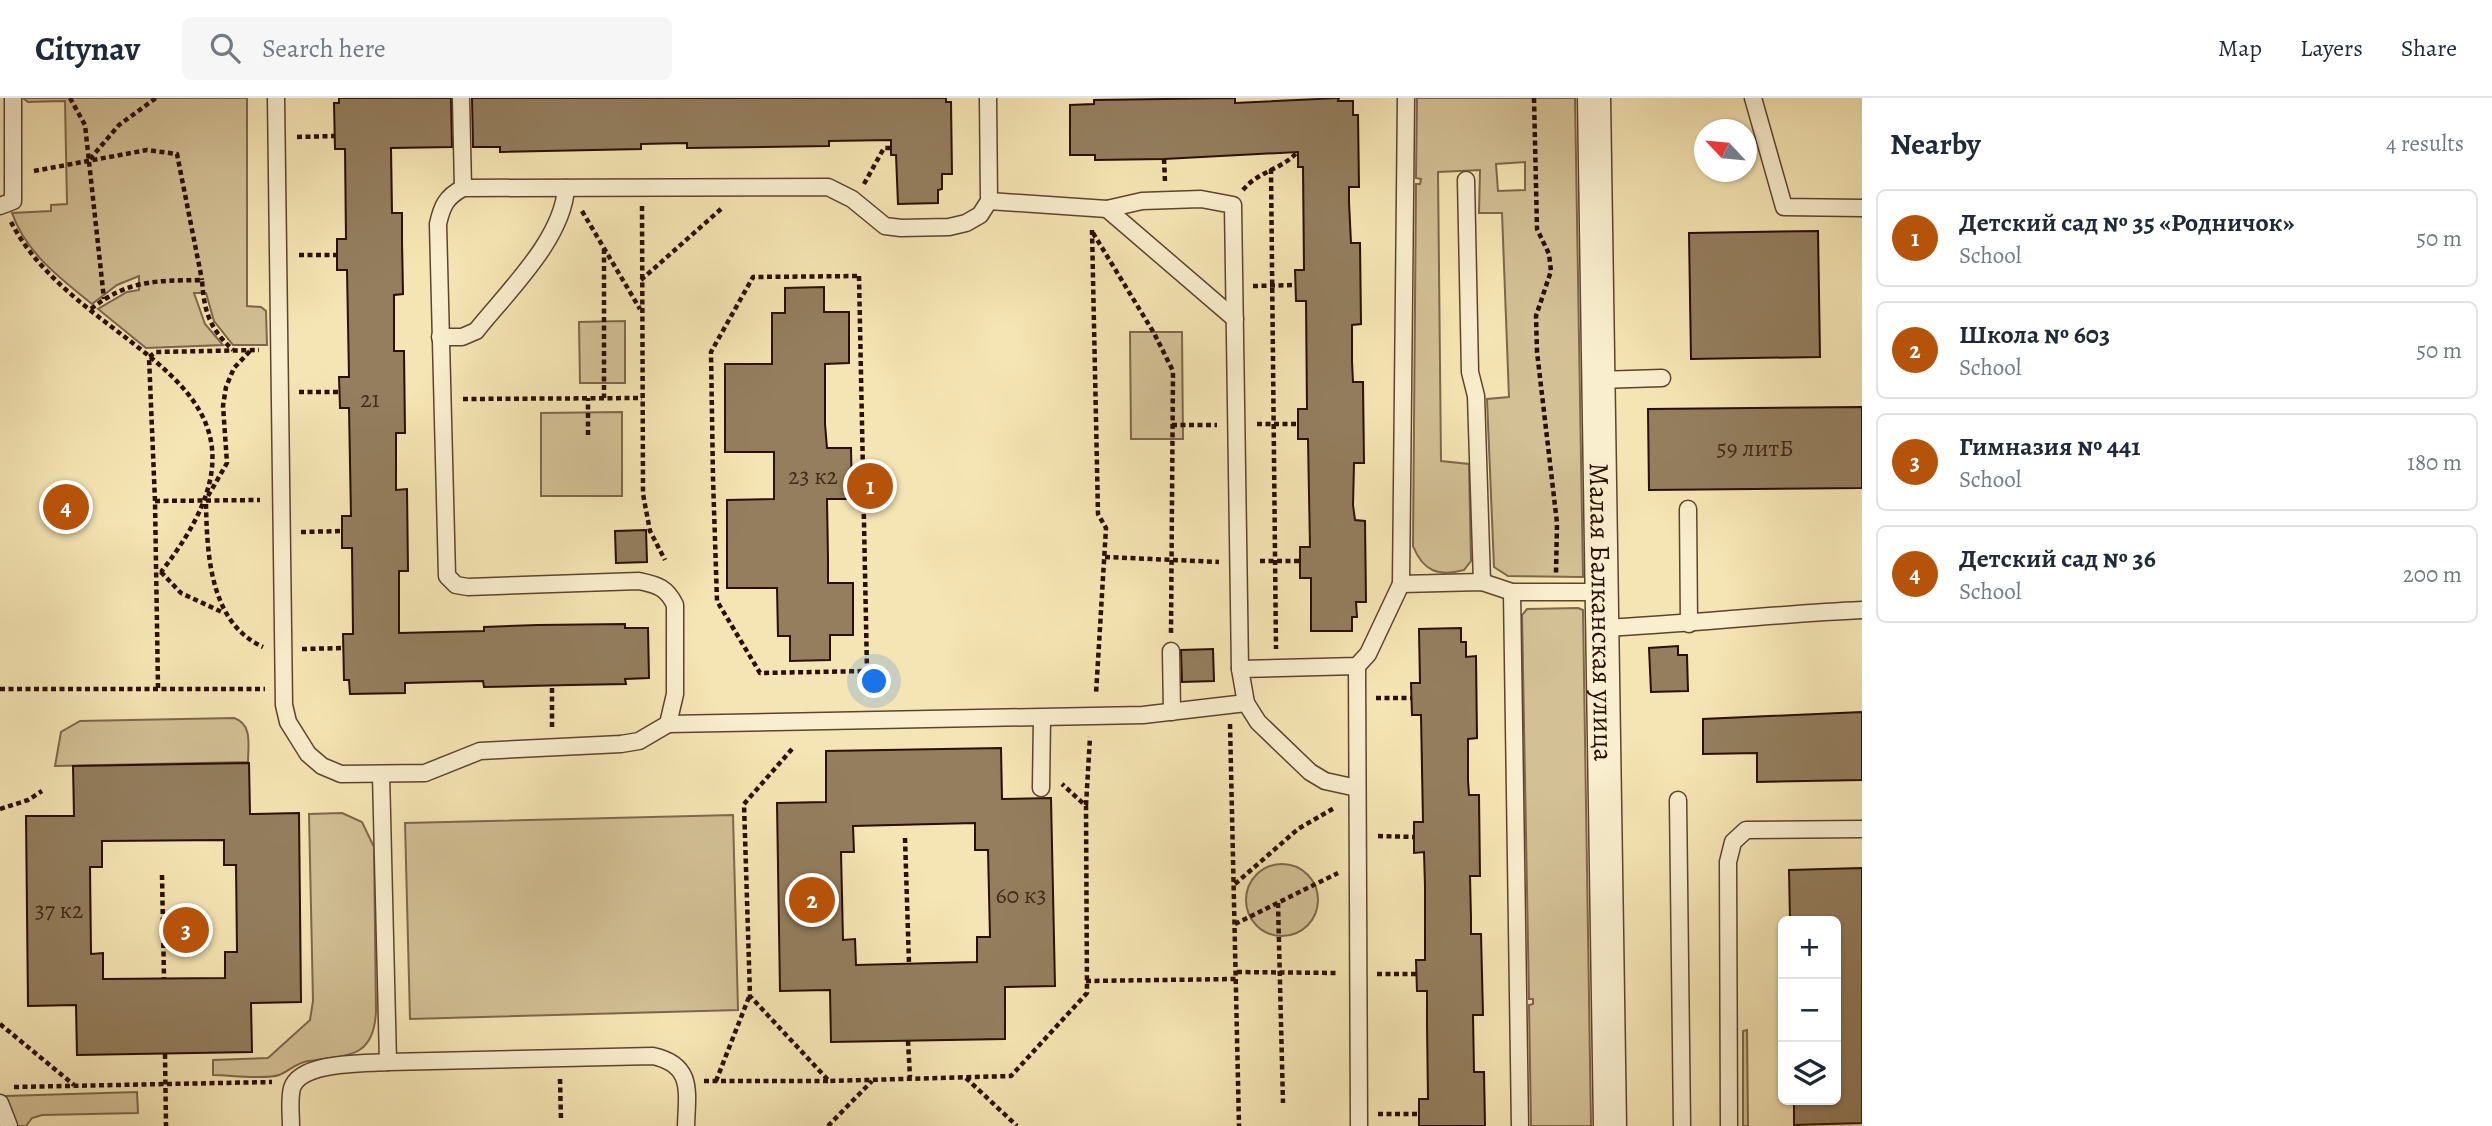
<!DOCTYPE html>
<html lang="en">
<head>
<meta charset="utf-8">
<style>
  body { margin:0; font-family:Alegreya,serif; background:#f6f6f7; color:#1f2937 }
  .controls { position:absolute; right:21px; bottom:21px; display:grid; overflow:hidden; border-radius:10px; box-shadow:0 2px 5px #0004 }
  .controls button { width:63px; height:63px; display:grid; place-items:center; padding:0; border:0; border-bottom:2px solid #e0e1e3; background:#fff; color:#1f2937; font:35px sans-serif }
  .compass { position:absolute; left:1694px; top:21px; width:63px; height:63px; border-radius:50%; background:#fff; box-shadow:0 2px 5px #0004; rotate:296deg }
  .you { position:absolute; left:875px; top:584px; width:24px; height:24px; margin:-18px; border:5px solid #fff; border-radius:50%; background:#1a73e8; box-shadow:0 0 0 10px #1a73e833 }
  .badge { display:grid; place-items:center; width:46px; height:46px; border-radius:50%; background:#b45309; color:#fff; font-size:23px; font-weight:700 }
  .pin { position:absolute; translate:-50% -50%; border:4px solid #fff; box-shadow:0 2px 7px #0006 }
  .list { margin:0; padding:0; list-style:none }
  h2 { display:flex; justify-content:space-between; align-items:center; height:91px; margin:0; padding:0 28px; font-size:30px }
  h2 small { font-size:23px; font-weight:400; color:#747a83 }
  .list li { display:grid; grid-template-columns:46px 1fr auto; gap:21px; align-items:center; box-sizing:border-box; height:98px; margin:0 14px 14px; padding:0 14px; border:2px solid #e0e1e3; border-radius:10px }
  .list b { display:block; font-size:26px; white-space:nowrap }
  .list p { margin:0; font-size:23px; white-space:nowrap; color:#747a83 }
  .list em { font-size:23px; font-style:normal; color:#747a83 }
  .icon { flex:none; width:38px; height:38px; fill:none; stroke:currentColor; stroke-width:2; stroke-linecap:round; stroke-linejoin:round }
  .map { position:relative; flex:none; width:1862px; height:1028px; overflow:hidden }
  header { display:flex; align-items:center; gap:42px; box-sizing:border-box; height:98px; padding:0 35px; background:#fff; border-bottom:2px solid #e0e1e3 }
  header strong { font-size:33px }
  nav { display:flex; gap:38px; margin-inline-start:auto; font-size:24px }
  .search { width:490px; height:63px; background:#f6f6f7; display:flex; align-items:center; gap:18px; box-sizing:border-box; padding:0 24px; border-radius:10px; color:#747a83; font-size:26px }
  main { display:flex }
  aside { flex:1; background:#fff }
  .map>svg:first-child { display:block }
  .green { fill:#d3c095; stroke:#7e674a; stroke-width:2; fill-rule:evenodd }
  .building { fill:#947e5e; stroke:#290e00; stroke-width:2; fill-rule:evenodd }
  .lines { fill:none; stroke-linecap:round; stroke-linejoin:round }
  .service-casing { stroke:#5c442d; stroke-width:19 }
  .minor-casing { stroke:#5c442d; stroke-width:35 }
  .path { stroke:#290e00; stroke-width:4.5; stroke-dasharray:5 3.5; stroke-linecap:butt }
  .service { stroke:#f9eece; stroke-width:16 }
  .minor { stroke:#f9eece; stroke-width:32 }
  .labels { text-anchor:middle; stroke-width:5; stroke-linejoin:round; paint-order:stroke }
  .number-label { font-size:24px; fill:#442a18 }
  .street-label { font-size:28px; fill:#290e00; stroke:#f9eece }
</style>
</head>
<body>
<header>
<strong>Citynav</strong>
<div class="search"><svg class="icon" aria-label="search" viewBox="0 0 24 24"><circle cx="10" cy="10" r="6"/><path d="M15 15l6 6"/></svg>Search here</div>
<nav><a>Map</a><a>Layers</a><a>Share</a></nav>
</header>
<main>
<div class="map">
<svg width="1862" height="1028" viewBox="0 0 1862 1028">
  <rect width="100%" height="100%" fill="#f6e5b4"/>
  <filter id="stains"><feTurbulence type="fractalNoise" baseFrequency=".00286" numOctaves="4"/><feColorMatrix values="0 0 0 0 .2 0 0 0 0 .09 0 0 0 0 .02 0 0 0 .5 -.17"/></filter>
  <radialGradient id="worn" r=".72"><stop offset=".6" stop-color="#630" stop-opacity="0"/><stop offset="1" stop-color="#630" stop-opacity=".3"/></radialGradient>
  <g class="green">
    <path d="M23,0H247V208L261,209L266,213L267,247H233L214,223L206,195H194L205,226L223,247L146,250L98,211L127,194L139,192V178L117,187L92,206C60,180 26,155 12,115L51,113V107L67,106L65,3L28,4Z"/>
    <path d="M1417,0H1575L1583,479L1508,478L1494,469L1487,301L1509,299L1502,115H1479L1480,72L1438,74L1441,363L1469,366L1471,463L1464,472C1438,479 1423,473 1413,448L1416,86H1420L1421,81L1416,80ZM1525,64V92L1498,93L1496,66Z"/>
    <path d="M625,223V285H580L579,224Z"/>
    <path d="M1130,234H1182L1183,341H1131Z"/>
    <path d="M622,314V398H541V315Z"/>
    <path d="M1578,510L1583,512L1591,1028H1531L1529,907L1533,906V901H1529L1522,517L1527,511Z"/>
    <path d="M234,620C253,626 248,648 248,664L55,668L61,634L80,623Z"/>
    <path d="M342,715L362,724L374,749L376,913C374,962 346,957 308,963C296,965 289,973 279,977C266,982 229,977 213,977V962L268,960L310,922L313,903L309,716Z"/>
    <path d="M733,717L738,912L410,921L405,725Z"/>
    <circle cx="1282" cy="802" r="36"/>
    <path d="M1747,932L1748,1028H1743V933Z"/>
    <path d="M137,994L138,1015L42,1017L32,1020L26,1028H16L6,998Z"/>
  </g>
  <g class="building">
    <path d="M339,0H451L452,49L391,50L392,115H402V142L403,196L394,197V253H404L405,335H396V392L407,391L408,473H399V535L484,533V529L538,527L625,526V530H648L649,580L625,581L626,586L570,587L484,589L483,583L405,585V595L350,596L349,582H344L343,536H353L352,450H342V418H351L349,310H340L339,279H349L347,172H337V141H346L345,51H335L334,5H339Z"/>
    <path d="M472,0H946V4H951L952,76H942V91L938,92V105L898,106L896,57H891V42L829,43V48L687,50V45L641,46V51L500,54V49H473Z"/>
    <path d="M1235,0V5L1339,0L1338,3H1353V17H1358L1359,89H1349V104L1351,145H1360L1361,226L1352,227V263L1353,284H1363L1364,365H1354L1353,407L1355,422L1365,423L1366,504H1356L1357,519H1352V533H1311V480H1300V449H1310L1308,341H1298V311H1307L1306,203H1296L1295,172H1304L1303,69H1298V54L1164,61L1095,62V57H1070V7L1094,6V2Z"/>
    <path d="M1818,133L1820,259L1691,261L1689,135Z"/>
    <path d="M824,189V214H849V265L825,266V326L827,350H851L852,401H827L828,461V485H853V537H830V562L790,563V538H778L777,490H727V402L774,401V354H725V266H772V215H785V190Z"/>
    <path d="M1862,309V390L1649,392L1648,311Z"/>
    <path d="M646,432L647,464L616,465L615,433Z"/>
    <path d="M1461,530V544H1466V559L1476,558L1477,640L1468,641V682L1469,697H1479L1480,778H1470L1471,820V836H1481L1483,917H1473L1474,974H1484L1485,1028H1419V1001H1428L1427,927V893H1417L1416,862H1425V788L1424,754L1414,755V724H1423L1421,617H1412L1411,585H1420L1419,531Z"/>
    <path d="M1678,548V557H1687L1688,593L1651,594L1649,550Z"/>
    <path d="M1213,551L1214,583L1182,584L1181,552Z"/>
    <path d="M1862,614V682L1757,684V655L1703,656V621Z"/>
    <path d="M1001,650L1002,701L1051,700L1055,888L1005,889V941L831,944L830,892L780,893L777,705L826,704V653ZM975,725V752H988L990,839H977V864L856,867L855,841L843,842L841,754H854L853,728Z"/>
    <path d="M249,665L250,716L299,715L301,904L251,905L252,954L77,957L76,907L28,908L26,718H74L73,668ZM224,742V767H236L237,854H225V880L103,881V855L91,856L90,769H102V743Z"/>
    <path d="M1862,770V1025L1794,1027V1002H1836V823H1790L1789,772Z"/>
  </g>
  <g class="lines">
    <g class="service-casing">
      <g id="service">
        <path d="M276,0L284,607L288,624L308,656L322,668L341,676L425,675L480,653L621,646L639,643L668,626L675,596V507C667,490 658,487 639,483L468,489L456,487L447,478L438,126C442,108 446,99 463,90L828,89L852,101L885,128L901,130L949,129L966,125L980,117L989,103L988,0"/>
        <path d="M461,0L463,90"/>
        <path d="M1406,0L1401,486L1482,484L1512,494H1601"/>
        <path d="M1753,0L1784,109L1862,110"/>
        <path d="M1466,82L1470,274L1476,298L1482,484"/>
        <path d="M989,103L1107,111L1142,103L1201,101L1233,107L1240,571L1246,605L1258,624L1310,674L1325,683L1357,690"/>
        <path d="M0,108L13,103V0"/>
        <path d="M1107,111L1235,221"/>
        <path d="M440,239H462L476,233C507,194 563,141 566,90"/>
        <path d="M1598,282L1662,280"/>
        <path d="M1688,411L1689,526"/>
        <path d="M1512,494L1520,1028"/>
        <path d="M1602,530C1689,526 1775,516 1862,512"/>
        <path d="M1171,553L1172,614"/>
        <path d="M1357,568L1359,1028"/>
        <path d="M1240,571L1357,568L1368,556L1401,486"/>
        <path d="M668,626L1143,617L1246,605"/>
        <path d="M1041,690L1042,620"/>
        <path d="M1678,702L1682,1028"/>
        <path d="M388,964L653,958C694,967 687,994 686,1028"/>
        <path d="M0,1005L9,1028"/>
        <path d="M291,1028C291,1016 289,1002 292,990C301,963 364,966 388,964L381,676"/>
        <path d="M1729,1028L1728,764L1733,744L1746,732L1862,731"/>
      </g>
    </g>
    <g class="minor-casing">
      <g id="minor">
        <path id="s1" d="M1594,0L1610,1028"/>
      </g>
    </g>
    <g class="path">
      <path d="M70,0L85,27L104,201"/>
      <path d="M1534,0L1537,131L1549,156L1551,173L1536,218L1537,254L1557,425L1556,475"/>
      <path d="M297,39L335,38"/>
      <path d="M90,61L119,27L156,0"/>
      <path d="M1164,61L1165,84"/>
      <path d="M1271,71L1276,551"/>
      <path d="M34,73L147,52L177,56L202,182"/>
      <path d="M864,86L884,50H891"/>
      <path d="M1243,92C1258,73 1284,71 1298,53"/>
      <path d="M642,108L643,396L650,433L665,462"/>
      <path d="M582,113L640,211"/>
      <path d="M11,124C81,260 315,278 161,474H156"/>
      <path d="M1092,132L1098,416L1106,430L1096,596"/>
      <path d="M1093,135L1154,235L1173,273L1171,535"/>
      <path d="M604,151V300"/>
      <path d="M299,157H337"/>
      <path d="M859,178L867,573L760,575L717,503L713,380L711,254L753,179Z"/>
      <path d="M641,182L721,111"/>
      <path d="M1253,188L1295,187"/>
      <path d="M91,211C129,181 156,183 202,182C204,213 209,230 233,252"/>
      <path d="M299,294H340"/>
      <path d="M463,301L642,300"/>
      <path d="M1257,326H1298"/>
      <path d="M1172,327H1217"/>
      <path d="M588,337V300"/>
      <path d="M208,398L227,365L223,308L226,289L234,270L250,253"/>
      <path d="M155,403L260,402"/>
      <path d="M206,406C207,457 210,525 263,549"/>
      <path d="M301,434L342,433"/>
      <path d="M1105,459L1219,464"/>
      <path d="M1260,463H1300"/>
      <path d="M161,474L181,495L224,515"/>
      <path d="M302,551L343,550"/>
      <path d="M158,590L155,403L149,259L156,254L259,252"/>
      <path d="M0,591H265"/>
      <path d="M1376,600H1411"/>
      <path d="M1230,626L1239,1028"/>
      <path d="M552,629V588"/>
      <path d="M792,651L744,706L750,898L829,983L1011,978L1087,895L1086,708L1062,686"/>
      <path d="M1086,707L1090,639"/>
      <path d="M0,711L28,702L42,693"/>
      <path d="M1378,738L1414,739"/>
      <path d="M905,740L909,866"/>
      <path d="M162,777L164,880"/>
      <path d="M1235,786L1298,731L1336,709"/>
      <path d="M1278,805L1283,1005"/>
      <path d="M1235,826L1338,775"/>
      <path d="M1237,874L1337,875"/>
      <path d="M1377,876H1417"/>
      <path d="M1086,883L1236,881"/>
      <path d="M0,926L74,987"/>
      <path d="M908,943L910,979"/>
      <path d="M165,956L166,1028"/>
      <path d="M966,980L1017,1028"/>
      <path d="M560,981L561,1022"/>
      <path d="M704,983H829"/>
      <path d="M716,983L749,899"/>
      <path d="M14,989L272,984"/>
      <path d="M1378,1016H1419"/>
      <path d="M828,1028L872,983"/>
    </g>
    <use href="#service" class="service"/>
    <use href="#minor" class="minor"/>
  </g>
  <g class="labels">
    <g class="number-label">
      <text x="370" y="309">21</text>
      <text x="1755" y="358">59 литБ</text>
      <text x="813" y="386">23 к2</text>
      <text x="1021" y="805">60 к3</text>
      <text x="59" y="820">37 к2</text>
    </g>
    <g class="street-label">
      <text dy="10" stroke="none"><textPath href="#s1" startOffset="514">Малая Балканская улица</textPath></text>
    </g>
  </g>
  <rect width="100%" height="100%" filter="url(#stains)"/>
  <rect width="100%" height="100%" fill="url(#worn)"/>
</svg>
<div class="controls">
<button>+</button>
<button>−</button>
<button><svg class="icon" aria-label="layers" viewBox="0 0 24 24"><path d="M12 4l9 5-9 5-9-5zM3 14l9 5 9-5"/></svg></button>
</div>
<svg class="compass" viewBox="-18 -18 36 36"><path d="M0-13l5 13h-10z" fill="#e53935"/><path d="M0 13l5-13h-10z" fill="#747a83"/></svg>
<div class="you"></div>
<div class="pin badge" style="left:870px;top:388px">1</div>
<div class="pin badge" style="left:812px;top:802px">2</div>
<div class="pin badge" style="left:186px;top:832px">3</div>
<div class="pin badge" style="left:66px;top:409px">4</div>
</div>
<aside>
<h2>Nearby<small>4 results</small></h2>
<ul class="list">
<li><span class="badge">1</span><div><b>Детский сад № 35 «Родничок»</b><p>School</p></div><em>50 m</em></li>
<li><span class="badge">2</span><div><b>Школа № 603</b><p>School</p></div><em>50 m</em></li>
<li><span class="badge">3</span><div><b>Гимназия № 441</b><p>School</p></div><em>180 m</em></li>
<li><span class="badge">4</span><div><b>Детский сад № 36</b><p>School</p></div><em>200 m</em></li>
</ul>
</aside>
</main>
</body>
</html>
